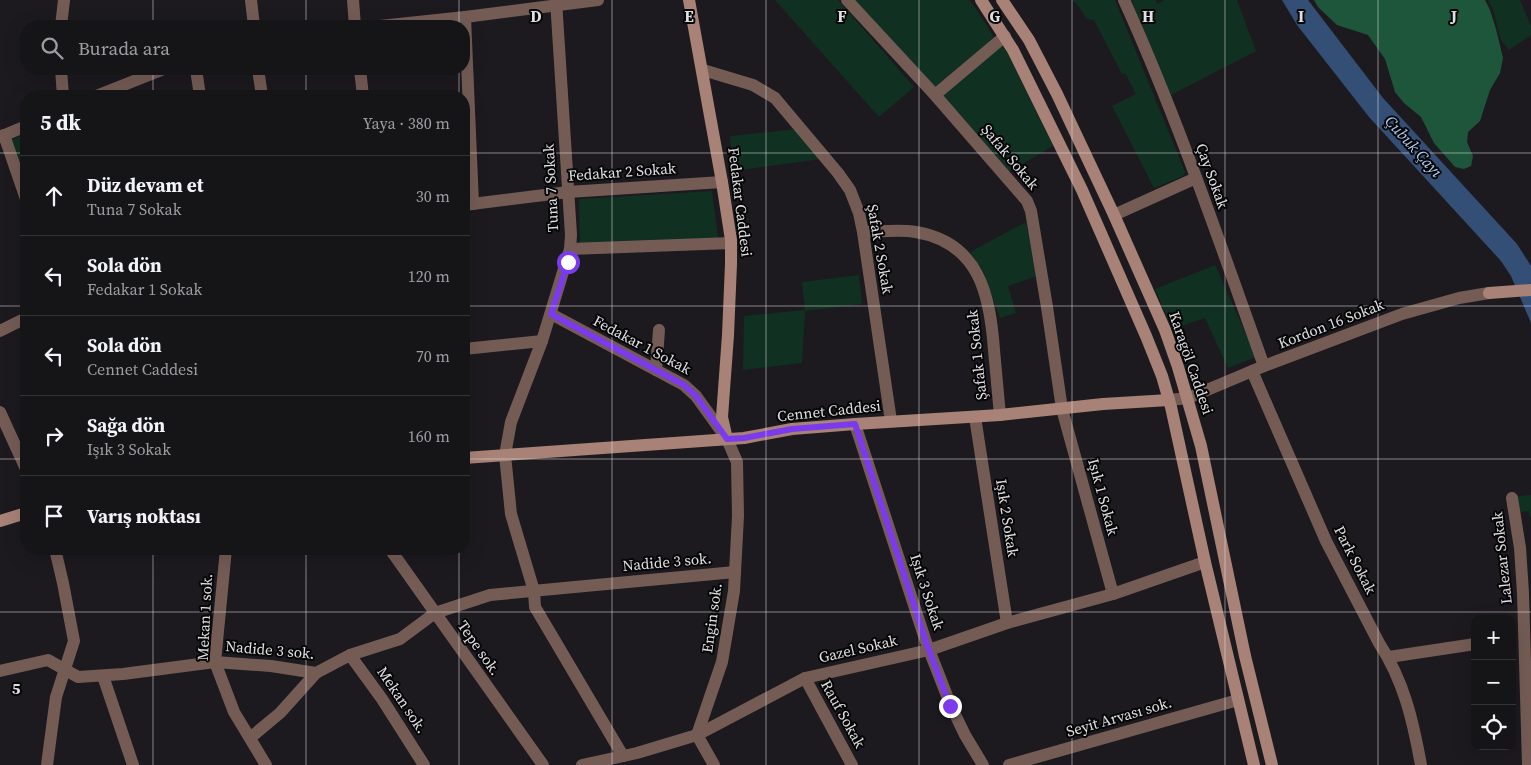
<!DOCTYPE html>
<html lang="tr">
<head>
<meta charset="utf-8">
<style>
  body { margin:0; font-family:"Source Serif 4",serif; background:#1e1d20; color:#f1f3f6 }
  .controls { position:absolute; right:15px; bottom:15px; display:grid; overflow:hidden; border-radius:10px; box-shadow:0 5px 20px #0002 }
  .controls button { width:45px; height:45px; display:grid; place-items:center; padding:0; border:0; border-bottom:1px solid #343336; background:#151417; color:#f1f3f6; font:25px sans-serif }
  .stop { position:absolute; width:15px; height:15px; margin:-11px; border:4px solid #7c3aed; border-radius:50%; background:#fff }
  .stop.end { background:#7c3aed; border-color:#fff; box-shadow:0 1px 5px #0008 }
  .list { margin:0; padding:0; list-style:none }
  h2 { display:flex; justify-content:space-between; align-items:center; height:65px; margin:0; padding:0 20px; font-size:21px }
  h2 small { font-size:16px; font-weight:400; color:#9d9ea1 }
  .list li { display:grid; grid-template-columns:32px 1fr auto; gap:15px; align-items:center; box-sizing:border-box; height:80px; padding:0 20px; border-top:1px solid #343336 }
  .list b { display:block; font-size:19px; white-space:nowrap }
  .list p { margin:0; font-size:16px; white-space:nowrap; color:#9d9ea1 }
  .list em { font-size:16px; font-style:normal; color:#9d9ea1 }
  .icon { flex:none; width:28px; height:28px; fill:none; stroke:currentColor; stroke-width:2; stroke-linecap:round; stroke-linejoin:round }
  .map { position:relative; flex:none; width:1531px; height:765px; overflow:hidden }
  .search { position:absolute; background:#151417; box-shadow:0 5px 20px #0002; left:20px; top:20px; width:450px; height:55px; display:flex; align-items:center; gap:12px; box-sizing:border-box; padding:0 18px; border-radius:20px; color:#9d9ea1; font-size:19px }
  .panel { position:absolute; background:#151417; box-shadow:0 5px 20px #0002; left:20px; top:90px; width:450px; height:465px; border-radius:20px }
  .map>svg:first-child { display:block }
  .green { fill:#103021 }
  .forest { fill:#1e563c }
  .water { fill:#344f76 }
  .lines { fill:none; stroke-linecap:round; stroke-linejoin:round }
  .street { stroke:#745c55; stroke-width:12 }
  .secondary { stroke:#a88277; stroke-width:12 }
  .route { stroke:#7c3aed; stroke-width:6 }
  .grid { fill:none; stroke:#e0dfe3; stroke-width:1; stroke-opacity:0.55 }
  .labels { text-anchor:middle; stroke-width:4; stroke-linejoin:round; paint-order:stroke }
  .street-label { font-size:15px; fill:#e0dfe3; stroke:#060607 }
  .water-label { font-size:16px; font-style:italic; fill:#b1ccf3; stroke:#060607 }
  .grid-label { font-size:16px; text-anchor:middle; font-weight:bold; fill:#e0dfe3; stroke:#060607; stroke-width:4; stroke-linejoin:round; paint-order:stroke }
</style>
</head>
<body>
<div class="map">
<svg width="1531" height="765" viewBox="0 0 1531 765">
  <rect width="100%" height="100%" fill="#1c1a1f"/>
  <g class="green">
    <path d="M775,0H838L914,87L879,117Z"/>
    <path d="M852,0H969L976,9L994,37L935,90Z"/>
    <path d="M1071,0H1115L1185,172L1183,176L1154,188L1112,106L1136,94L1125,73L1122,74L1094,20L1087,19L1076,3Z"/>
    <path d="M1131,0H1155L1158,4L1164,0H1237L1256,51L1171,95Z"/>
    <path d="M1488,0H1520L1531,26V35L1509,50L1501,40L1493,10Z"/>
    <path d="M1003,44L1053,146L1008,172L943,96Z"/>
    <path d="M797,129L821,159L733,171L730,136Z"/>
    <path d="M26,134V178L11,140Z"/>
    <path d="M712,191L718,238L580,244L579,199Z"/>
    <path d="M1026,222L1037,276L1008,286L1016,313L1000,318L984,273L970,252Z"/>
    <path d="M1215,265L1256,357L1228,368L1205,318L1172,329L1155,289Z"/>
    <path d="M859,275L862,304L805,311L802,363L743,370L744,316L805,310L802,282Z"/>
    <path d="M1531,495V517H1530L1529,511L1519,512L1518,496Z"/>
  </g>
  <path class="forest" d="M1314,0H1485L1490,10L1496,29L1503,58L1500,73L1490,90L1480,121L1468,132L1467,142L1473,156L1471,166L1464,169L1455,167L1434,143L1421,117L1404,103L1395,92L1385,59L1368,35L1337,25L1318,7Z"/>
  <path class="water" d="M1282,0H1308L1383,98L1517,244L1531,266V323L1511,276L1501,261L1369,117L1297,25Z"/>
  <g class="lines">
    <g class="street">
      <path d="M251,0L254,26"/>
      <path d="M353,0L355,26"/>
      <path d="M556,0L571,235L570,249L542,341L511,422L505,455L511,514L534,591L535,607L623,756"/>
      <path d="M847,0L935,95L1027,201L1031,211L1047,307L1062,409L1113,594"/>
      <path d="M1124,0C1178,119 1220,244 1264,366"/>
      <path d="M465,17L473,204"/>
      <path d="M61,26L64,0"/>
      <path d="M380,26L465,17L598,0"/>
      <path d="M61,69L63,96"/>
      <path d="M196,69L200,96"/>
      <path d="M258,69L262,96"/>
      <path d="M360,69L363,96"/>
      <path d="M703,70L753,85L775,98L838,173L850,190L859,213L863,232L891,421"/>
      <path d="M935,95L1005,36"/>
      <path d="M96,96L164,69"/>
      <path d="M4,135L26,199"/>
      <path d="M0,137L26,126"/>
      <path d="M464,205L568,192L722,182"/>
      <path d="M1114,215L1196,178"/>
      <path d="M863,232C880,232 899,229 916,232C980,243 990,296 994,350C996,372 998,394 1000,415"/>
      <path d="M570,249L731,243"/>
      <path d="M551,314L684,385L696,396L727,439L737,462L738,516L734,591L722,662L697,735L714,765"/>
      <path d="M0,331L26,318"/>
      <path d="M464,349L542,341"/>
      <path d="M656,370L659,330"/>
      <path d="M1252,371L1326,541L1379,643C1404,681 1413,721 1421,765"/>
      <path d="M1169,400L1188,398L1264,366L1402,314L1459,298L1489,293"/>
      <path d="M0,412L26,469"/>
      <path d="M975,417L1007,623"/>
      <path d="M855,424L926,642L951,706L965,735L983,765"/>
      <path d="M1512,498L1520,548L1523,593L1528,765"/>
      <path d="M226,549L215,662L234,712L266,765"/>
      <path d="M390,549L543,765"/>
      <path d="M350,655L382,699L424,765"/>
      <path d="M1389,657L1475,644"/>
      <path d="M0,671L48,660L78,677L123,674L215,662L271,666L316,673L350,655L400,639L435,613L490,595L735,572"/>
      <path d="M103,676L133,765"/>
      <path d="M805,678L852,765"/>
      <path d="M250,738L280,713L316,673"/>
      <path d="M47,765L56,697L74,641L63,583L55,549"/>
      <path d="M582,765L637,753L697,735L805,678L929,650L1007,623L1113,594L1205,562"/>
      <path d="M1009,765L1238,700"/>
    </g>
    <g class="secondary">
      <path d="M689,0L722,182L731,240V264L728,335L722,417L727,439"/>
      <path d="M981,0L1013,50L1082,190L1146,336L1162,376L1171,407L1205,562L1254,765"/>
      <path d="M1002,0L1029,40L1057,94L1114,215L1165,330L1178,367L1201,446L1245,656L1272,765"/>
      <path d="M1489,293L1531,290"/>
      <path d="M464,458L744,438L792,429L855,424L1000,415L1103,404L1169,400"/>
      <path d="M0,521L26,513"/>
    </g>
  </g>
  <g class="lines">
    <path class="route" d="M568,262L551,314L684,385L696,396L727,439L744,438L792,429L855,424L926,642L950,706"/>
  </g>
  <path class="grid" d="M153,0V26M306,0V26M459,0V26M612,0V765M766,0V765M919,0V765M1072,0V765M1225,0V765M1378,0V765M153,69V96M306,69V96M459,69V96M0,153H26M464,153H1531M0,306H26M464,306H1531M0,459H26M464,459H1531M153,549V765M306,549V765M459,549V765M0,612H1531"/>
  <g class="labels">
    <g class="street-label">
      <text transform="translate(1010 157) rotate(50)" y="5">Şafak Sokak</text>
      <text transform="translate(622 172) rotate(-4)" y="5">Fedakar 2 Sokak</text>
      <text transform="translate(1212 176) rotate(70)" y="5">Çay Sokak</text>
      <text transform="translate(551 188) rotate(-93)" y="5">Tuna 7 Sokak</text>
      <text transform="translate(740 202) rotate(83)" y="5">Fedakar Caddesi</text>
      <text transform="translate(880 249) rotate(80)" y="5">Şafak 2 Sokak</text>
      <text transform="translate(1331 324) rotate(-21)" y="5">Kordon 16 Sokak</text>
      <text transform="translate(642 345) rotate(28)" y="5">Fedakar 1 Sokak</text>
      <text transform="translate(977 355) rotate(-96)" y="5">Şafak 1 Sokak</text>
      <text transform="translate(1191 363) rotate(71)" y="5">Karagöl Caddesi</text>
      <text transform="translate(829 411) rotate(-6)" y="5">Cennet Caddesi</text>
      <text transform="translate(1103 497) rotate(75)" y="5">Işık 1 Sokak</text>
      <text transform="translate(1007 518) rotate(81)" y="5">Işık 2 Sokak</text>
      <text transform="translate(1502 558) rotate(-96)" y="5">Lalezar Sokak</text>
      <text transform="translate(1355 560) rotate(63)" y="5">Park Sokak</text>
      <text transform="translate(667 562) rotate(-5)" y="5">Nadide 3 sok.</text>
      <text transform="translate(927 592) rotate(72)" y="5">Işık 3 Sokak</text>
      <text transform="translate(205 617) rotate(-87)" y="5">Mekan 1 sok.</text>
      <text transform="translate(712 618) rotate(-82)" y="5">Engin sok.</text>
      <text transform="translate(479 648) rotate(55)" y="5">Tepe sok.</text>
      <text transform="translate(858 649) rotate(-13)" y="5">Gazel Sokak</text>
      <text transform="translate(270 650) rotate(5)" y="5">Nadide 3 sok.</text>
      <text transform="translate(402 700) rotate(56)" y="5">Mekan sok.</text>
      <text transform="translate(843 714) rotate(61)" y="5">Rauf Sokak</text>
      <text transform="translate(1119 717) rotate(-16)" y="5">Seyit Arvası sok.</text>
    </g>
    <g class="water-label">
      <text transform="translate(1414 146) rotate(48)" y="6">Çubuk Çayı</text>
    </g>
  </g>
  <g class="grid-label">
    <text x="536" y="22">D</text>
    <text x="689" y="22">E</text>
    <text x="842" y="22">F</text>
    <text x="995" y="22">G</text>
    <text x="1148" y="22">H</text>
    <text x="1301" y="22">I</text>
    <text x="1454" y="22">J</text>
    <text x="16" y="694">5</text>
  </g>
</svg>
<div class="controls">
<button>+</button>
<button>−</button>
<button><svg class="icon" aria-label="locate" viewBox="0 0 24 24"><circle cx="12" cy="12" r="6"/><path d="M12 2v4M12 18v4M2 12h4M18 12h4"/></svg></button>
</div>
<div class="stop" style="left:568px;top:262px"></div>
<div class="stop end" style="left:950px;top:706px"></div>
<div class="search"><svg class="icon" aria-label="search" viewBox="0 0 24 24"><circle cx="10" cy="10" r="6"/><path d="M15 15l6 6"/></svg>Burada ara</div>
<section class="panel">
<h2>5 dk<small>Yaya · 380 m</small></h2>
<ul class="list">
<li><svg class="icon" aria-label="ahead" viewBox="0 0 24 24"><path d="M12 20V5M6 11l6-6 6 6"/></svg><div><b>Düz devam et</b><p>Tuna 7 Sokak</p></div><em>30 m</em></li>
<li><svg class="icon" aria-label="left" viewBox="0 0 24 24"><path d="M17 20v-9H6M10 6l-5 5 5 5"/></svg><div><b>Sola dön</b><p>Fedakar 1 Sokak</p></div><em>120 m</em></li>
<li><svg class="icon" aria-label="left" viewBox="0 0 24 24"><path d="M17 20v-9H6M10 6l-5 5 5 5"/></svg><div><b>Sola dön</b><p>Cennet Caddesi</p></div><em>70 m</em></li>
<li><svg class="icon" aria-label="right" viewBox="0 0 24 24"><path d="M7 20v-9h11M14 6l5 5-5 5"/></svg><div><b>Sağa dön</b><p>Işık 3 Sokak</p></div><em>160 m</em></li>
<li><svg class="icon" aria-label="arrive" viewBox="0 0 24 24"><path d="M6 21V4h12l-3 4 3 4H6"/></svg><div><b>Varış noktası</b></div></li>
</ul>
</section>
</div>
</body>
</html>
